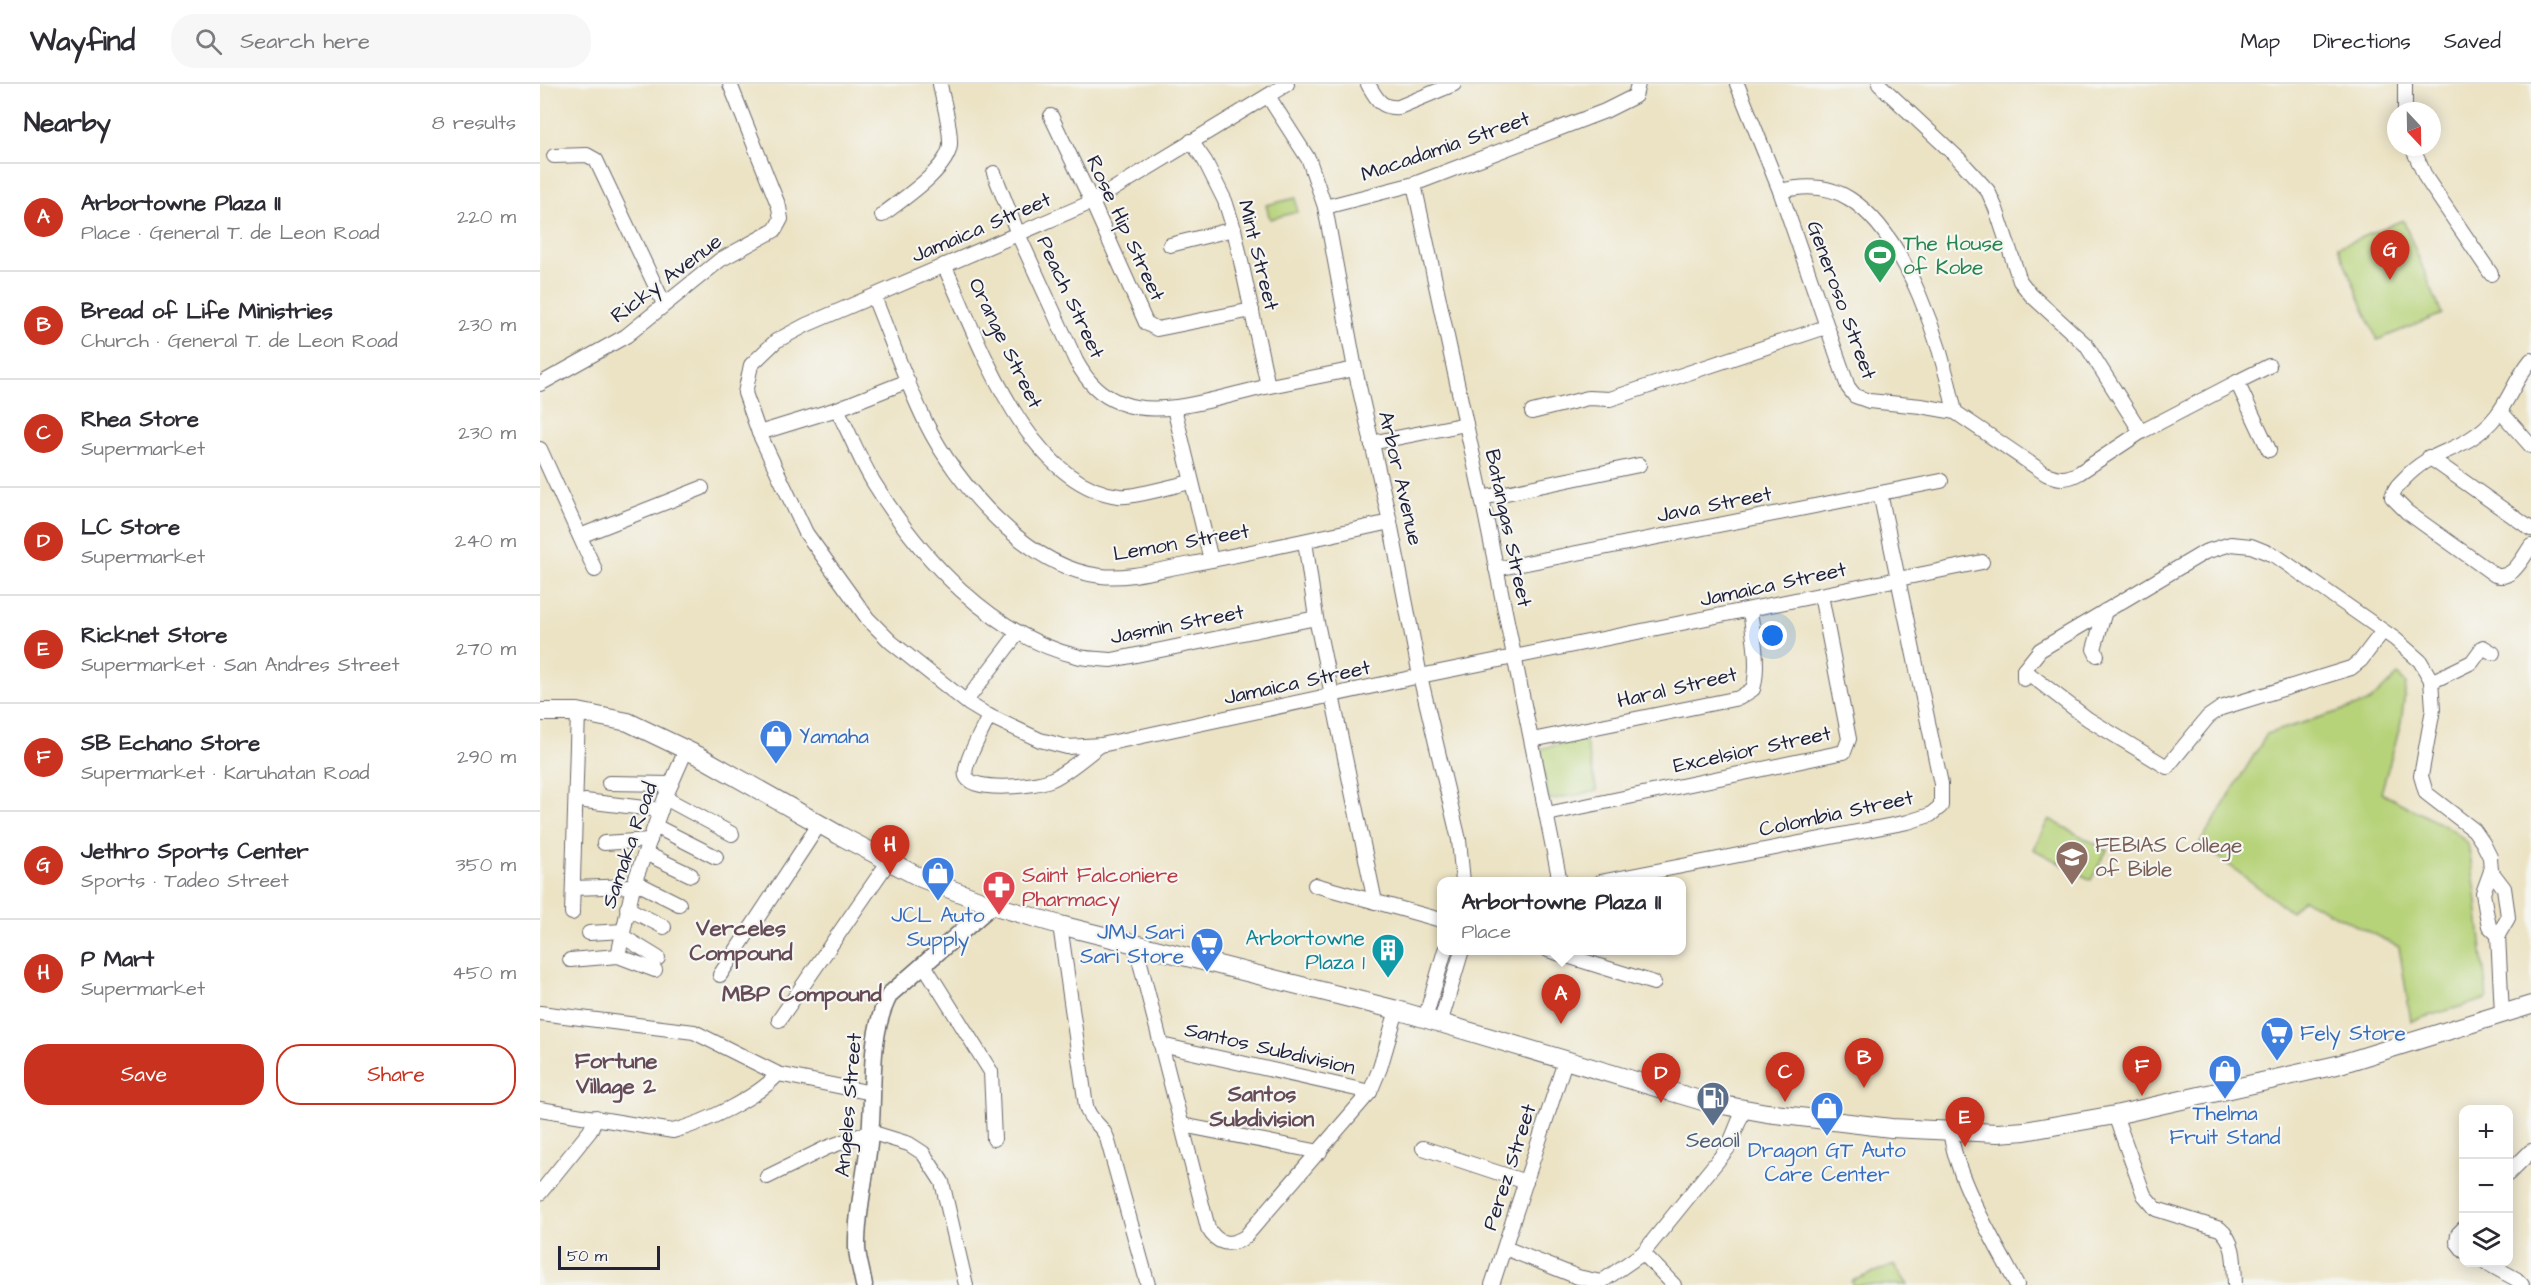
<!DOCTYPE html>
<html lang="en">
<head>
<meta charset="utf-8">
<style>
  body { margin:0; font-family:"Architects Daughter",sans-serif; background:#f7f7f7; color:#2b2b33 }
  .controls { position:absolute; right:18px; bottom:18px; display:grid; overflow:hidden; border-radius:12px; box-shadow:0 3px 15px #0003 }
  .controls button { width:54px; height:54px; display:grid; place-items:center; padding:0; border:0; border-bottom:2px solid #e1e1e2; background:#fff; color:#2b2b33; font:30px sans-serif }
  .compass { position:absolute; left:1847px; top:18px; width:54px; height:54px; border-radius:50%; background:#fff; box-shadow:0 3px 15px #0003; rotate:158deg }
  .scale { position:absolute; left:18px; bottom:15px; width:102px; box-sizing:border-box; padding-left:6px; border:3px solid #22223b; border-top:0; font-size:16px; line-height:21px; white-space:nowrap; color:#22223b; -webkit-text-stroke:4px #f6f6f2; paint-order:stroke }
  .you { position:absolute; left:1233px; top:552px; width:21px; height:21px; margin:-15px; border:4px solid #fff; border-radius:50%; background:#1a73e8; box-shadow:0 0 0 9px #1a73e833 }
  .badge { display:grid; place-items:center; width:39px; height:39px; border-radius:50%; background:#c8321e; color:#fff; font-size:20px; font-weight:700 }
  .pin { position:absolute; translate:-50% -50px; filter:drop-shadow(0 2px 3px #0008) }
  .pin::after { content:''; position:absolute; top:32px; width:21px; height:18px; background:inherit; clip-path:polygon(0 0,100% 0,50% 100%) }
  .popup { position:absolute; left:897px; top:793px; width:249px; height:78px; box-sizing:border-box; display:grid; place-content:center; border-radius:12px; background:#fff; filter:drop-shadow(0 2px 4px #0005); font-size:20px; white-space:nowrap; color:#7c7c81 }
  .popup b { font-size:22px; color:#2b2b33 }
  .popup::after { content:''; position:absolute; left:50%; top:100%; margin-left:-12px; border:12px solid transparent; border-top-color:#fff }
  .list { margin:0; padding:0; list-style:none }
  h2 { display:flex; justify-content:space-between; align-items:center; height:78px; margin:0; padding:0 24px; font-size:26px }
  h2 small { font-size:20px; font-weight:400; color:#7c7c81 }
  .list li { display:grid; grid-template-columns:39px 1fr auto; gap:18px; align-items:center; box-sizing:border-box; height:108px; padding:0 24px; border-top:2px solid #e1e1e2 }
  .list b { display:block; font-size:22px; white-space:nowrap }
  .list p { margin:0; font-size:20px; white-space:nowrap; color:#7c7c81 }
  .list em { font-size:20px; font-style:normal; color:#7c7c81 }
  .actions { display:flex; gap:12px; padding:18px 24px }
  .actions a { flex:1; padding:14px 0; border:2px solid #c8321e; border-radius:24px; text-align:center; font-size:21px; color:#c8321e }
  .actions .main { background:#c8321e; color:#fff }
  .icon { flex:none; width:33px; height:33px; fill:none; stroke:currentColor; stroke-width:2; stroke-linecap:round; stroke-linejoin:round }
  .map { position:relative; flex:none; width:1991px; height:1201px; overflow:hidden }
  header { display:flex; align-items:center; gap:36px; box-sizing:border-box; height:84px; padding:0 30px; background:#fff; border-bottom:2px solid #e1e1e2 }
  header strong { font-size:28px }
  nav { display:flex; gap:33px; margin-inline-start:auto; font-size:21px }
  .search { width:420px; height:54px; background:#f7f7f7; display:flex; align-items:center; gap:15px; box-sizing:border-box; padding:0 21px; border-radius:24px; color:#7c7c81; font-size:22px }
  main { display:flex }
  aside { flex:1; background:#fff }
  .map>svg:first-child { display:block }
  .green { fill:#b7d37a; stroke:#6c7a5a; stroke-width:1.5 }
  .lines { fill:none; stroke-linecap:round; stroke-linejoin:round }
  .minor-casing { stroke:#69666b; stroke-width:16 }
  .tertiary-casing { stroke:#69666b; stroke-width:19 }
  .secondary-casing { stroke:#69666b; stroke-width:20 }
  .minor { stroke:#fff; stroke-width:14 }
  .tertiary { stroke:#fff; stroke-width:16 }
  .secondary { stroke:#fff; stroke-width:18 }
  .labels { text-anchor:middle; stroke-width:4.5; stroke-linejoin:round; paint-order:stroke }
  .street-label { font-size:21px; fill:#22223b; stroke:#f6f6f2 }
  .leisure-label { font-size:21px; fill:#27864d; stroke:#f6f6f2; text-anchor:start }
  .shop-label { font-size:21px; fill:#366cbe; stroke:#f6f6f2 }
  .education-label { font-size:21px; fill:#785e54; stroke:#f6f6f2; text-anchor:start }
  .health-label { font-size:21px; fill:#be3a42; stroke:#f6f6f2; text-anchor:start }
  .culture-label { font-size:21px; fill:#0d838f; stroke:#f6f6f2; text-anchor:end }
  .service-label { font-size:21px; fill:#4e5e75; stroke:#f6f6f2 }
  .neighbourhood-label { font-size:22px; font-weight:bold; fill:#654b56; stroke:#f6f6f2 }
</style>
</head>
<body>
<header>
<strong>Wayfind</strong>
<div class="search"><svg class="icon" aria-label="search" viewBox="0 0 24 24"><circle cx="10" cy="10" r="6"/><path d="M15 15l6 6"/></svg>Search here</div>
<nav><a>Map</a><a>Directions</a><a>Saved</a></nav>
</header>
<main>
<aside>
<h2>Nearby<small>8 results</small></h2>
<ul class="list">
<li><span class="badge">A</span><div><b>Arbortowne Plaza II</b><p>Place · General T. de Leon Road</p></div><em>220 m</em></li>
<li><span class="badge">B</span><div><b>Bread of Life Ministries</b><p>Church · General T. de Leon Road</p></div><em>230 m</em></li>
<li><span class="badge">C</span><div><b>Rhea Store</b><p>Supermarket</p></div><em>230 m</em></li>
<li><span class="badge">D</span><div><b>LC Store</b><p>Supermarket</p></div><em>240 m</em></li>
<li><span class="badge">E</span><div><b>Ricknet Store</b><p>Supermarket · San Andres Street</p></div><em>270 m</em></li>
<li><span class="badge">F</span><div><b>SB Echano Store</b><p>Supermarket · Karuhatan Road</p></div><em>290 m</em></li>
<li><span class="badge">G</span><div><b>Jethro Sports Center</b><p>Sports · Tadeo Street</p></div><em>350 m</em></li>
<li><span class="badge">H</span><div><b>P Mart</b><p>Supermarket</p></div><em>450 m</em></li>
</ul>
<div class="actions"><a class="main">Save</a><a>Share</a></div>
</aside>
<div class="map">
<svg width="1991" height="1201" viewBox="0 0 1991 1201">
  <rect width="100%" height="100%" fill="#f6f6f2"/>
  <filter id="ink" filterUnits="userSpaceOnUse"><feTurbulence type="fractalNoise" baseFrequency=".0167" numOctaves="2"/><feDisplacementMap in="SourceGraphic" scale="12" xChannelSelector="R" yChannelSelector="G"/><feConvolveMatrix kernelMatrix="1 2 1 2 8 2 1 2 1" color-interpolation-filters="sRGB"/></filter>
  <filter id="wash" filterUnits="userSpaceOnUse"><feTurbulence type="fractalNoise" baseFrequency=".008" numOctaves="4" result="noise"/><feDisplacementMap in="SourceGraphic" scale="24" xChannelSelector="R" yChannelSelector="G"/><feGaussianBlur stdDeviation="1.35" result="paint"/><feColorMatrix in="noise" values="0 0 0 0 0 0 0 0 0 0 0 0 0 0 0 0 0 1.4 0 .05"/><feComposite in="paint" operator="in"/></filter>
  <g filter="url(#wash)">
    <rect width="100%" height="100%" fill="#ece3c4"/>
    <g class="green">
      <path d="M756,114L757,128L730,135L726,121Z"/>
      <path d="M1863,136L1902,230L1837,256L1798,163Z"/>
      <path d="M1858,591L1866,600L1861,639L1841,709L1913,746L1928,760L1935,801L1947,915L1871,937L1859,863L1763,815L1751,828L1660,759L1727,650L1829,618Z"/>
      <path d="M1045,655L1057,707L1009,716L999,665Z"/>
      <path d="M1509,735L1567,766L1551,796L1493,765Z"/>
      <path d="M1354,1181L1368,1201H1314L1311,1197Z"/>
    </g>
  </g>
  <g filter="url(#ink)">
    <g class="lines">
      <g class="minor-casing">
        <g id="minor">
          <path d="M747,0L552,118L266,241L236,257L211,281L205,309L219,349L266,449L328,535L351,558L429,620L449,632L500,656L527,663L561,661L880,592L1442,478"/>
          <path d="M828,0C836,14 841,25 859,23L914,0"/>
          <path d="M1197,0L1240,107L1308,303L1315,312L1329,317L1381,322L1415,328L1506,390C1519,395 1526,396 1539,389L1601,348L1697,298L1729,366"/>
          <path d="M1339,0L1418,74L1448,107L1456,125L1480,197L1491,211L1546,261L1601,348"/>
          <path d="M1865,0V27"/>
          <path d="M728,12L769,76L785,123L815,285L850,438L880,592L919,756L923,798"/>
          <path d="M511,32L552,118L606,239L617,245L712,226"/>
          <path d="M651,57L665,77L685,117L694,145L728,302"/>
          <path d="M1872,63L1886,94L1951,190"/>
          <path d="M14,72L47,71L56,76L124,220"/>
          <path d="M454,89L478,150L536,277C547,297 559,311 581,319C622,335 683,312 725,303C755,297 785,291 815,285"/>
          <path d="M874,100L942,414L1020,798"/>
          <path d="M1240,107C1264,101 1289,101 1310,115C1368,152 1402,264 1415,328"/>
          <path d="M785,123L874,100L1065,27L1095,12L1098,0"/>
          <path d="M342,131C361,116 408,86 410,61C411,41 403,19 400,0"/>
          <path d="M630,161L694,145"/>
          <path d="M404,181C438,254 486,401 579,412C592,414 636,401 651,398"/>
          <path d="M334,213C351,255 366,298 386,339C416,400 488,484 561,492C588,495 619,486 646,481C714,468 782,453 850,438"/>
          <path d="M1991,276C1967,306 1968,331 1930,355C1904,371 1888,370 1864,395C1858,401 1854,405 1852,413L1867,428L1955,491C1972,497 1982,475 1991,462"/>
          <path d="M1697,298L1729,282"/>
          <path d="M0,300L86,252L180,176L235,146L241,135L239,123L190,0"/>
          <path d="M634,324L671,476"/>
          <path d="M297,325C310,350 320,376 334,399C380,473 452,553 540,573C550,575 562,575 572,576L776,534"/>
          <path d="M992,328L1048,314L1070,315L1286,243"/>
          <path d="M1961,328L1991,362"/>
          <path d="M219,349L297,325L368,297"/>
          <path d="M831,359L926,340"/>
          <path d="M0,365L55,486"/>
          <path d="M1889,373L1991,445"/>
          <path d="M942,414L1099,381"/>
          <path d="M40,452L162,404"/>
          <path d="M765,457L776,534L835,818"/>
          <path d="M956,485L1401,397"/>
          <path d="M1557,571L1554,565L1565,527"/>
          <path d="M1484,586L1548,635L1627,683L1668,633L1681,624L1811,584L1821,576L1843,547"/>
          <path d="M1484,595V586L1500,566L1665,468L1691,460L1711,462L1736,472L1855,555L1880,577L1891,596L1893,625L1881,692L1886,709L1934,746L1943,759L1950,773L1951,787L1943,809L1946,827L1949,842L1958,851"/>
          <path d="M1891,598L1932,578L1943,563L1953,569"/>
          <path d="M426,617L478,549"/>
          <path d="M449,632C444,644 422,681 426,692C432,709 496,702 510,696C527,689 544,673 559,662"/>
          <path d="M992,656L1199,614L1213,605C1220,581 1213,551 1210,526"/>
          <path d="M69,699L131,700"/>
          <path d="M125,714L192,750"/>
          <path d="M45,717L121,726"/>
          <path d="M1007,730L1304,668L1309,655L1281,511"/>
          <path d="M115,742L176,773"/>
          <path d="M64,759L110,756"/>
          <path d="M105,769L151,791"/>
          <path d="M1951,787L1964,804L1967,825L1968,834L1958,851L1962,930"/>
          <path d="M95,798L139,820"/>
          <path d="M1060,798L1368,738L1390,731L1401,722V700L1340,409"/>
          <path d="M775,801L901,836"/>
          <path d="M33,804L93,802"/>
          <path d="M87,824L124,843"/>
          <path d="M32,829L38,628"/>
          <path d="M520,841L546,1022C549,1037 562,1040 567,1054L608,1201"/>
          <path d="M49,849L83,847"/>
          <path d="M82,852L118,874"/>
          <path d="M595,859L668,1144C677,1160 689,1163 705,1153L830,1008L840,984L857,926"/>
          <path d="M1008,866L1114,899"/>
          <path d="M78,872L93,802L125,714L146,666"/>
          <path d="M30,876L78,872L115,886"/>
          <path d="M384,881L451,988L454,1055"/>
          <path d="M180,891L280,739"/>
          <path d="M0,929L154,948L238,990L332,1009"/>
          <path d="M885,935L905,866"/>
          <path d="M239,936L349,777"/>
          <path d="M900,940L922,866"/>
          <path d="M621,961L830,1008"/>
          <path d="M0,1025L133,1047C164,1039 217,1014 238,990"/>
          <path d="M1575,1031L1604,1111L1616,1125L1680,1145C1696,1158 1694,1181 1695,1201"/>
          <path d="M642,1041L780,1068"/>
          <path d="M1410,1046C1416,1096 1454,1156 1477,1201"/>
          <path d="M883,1064L986,1098"/>
          <path d="M1968,1090L1991,1067"/>
          <path d="M227,1093L286,1064L330,1048L369,1060L383,1069L402,1098L426,1201"/>
          <path d="M0,1109L50,1047L56,1033"/>
          <path d="M1924,1144L1918,1150L1917,1158L1924,1167"/>
          <path d="M965,1164L1038,1193L1061,1198L1103,1169"/>
          <path d="M1945,1178L1976,1195L1982,1201"/>
          <path d="M952,1201L1025,977"/>
          <path d="M1134,1201L1103,1169L1188,1064L1204,1025"/>
        </g>
      </g>
      <g class="tertiary-casing">
        <path id="tertiary" d="M324,1201C322,1189 318,1177 317,1165C316,1128 327,1087 330,1050C335,1004 327,952 350,910L452,821"/>
      </g>
      <g class="secondary-casing">
        <path id="secondary" d="M0,628H38L88,638L159,672L299,751L381,794L452,821L520,841L857,926L1166,1018L1227,1029L1351,1044L1458,1049L1485,1047L1575,1031L1797,981L1991,921"/>
      </g>
      <use href="#minor" class="minor"/>
      <use href="#tertiary" class="tertiary"/>
      <use href="#secondary" class="secondary"/>
    </g>
  </g>
  <defs>
    <g id="stadium-pin" transform="scale(1.725)"><path d="M0 17L-7.5 6A9.5 9.5 0 1 1 7.5 6Z" fill="#2e9e5b" stroke="#f6f6f2"/><path d="M0-5a6.5 5 0 1 0 0 10a6.5 5 0 1 0 0-10ZM-3.5-1.8h7v3.6h-7Z" fill="#fff"/></g>
    <g id="shop-pin" transform="scale(1.725)"><path d="M0 17L-7.5 6A9.5 9.5 0 1 1 7.5 6Z" fill="#3f7fe0" stroke="#f6f6f2"/><path d="M-5-2.5h2.3a2.7 3.5 0 0 1 5.4 0H5L5.5 6h-11ZM-1.5-2.5h3a1.5 2.3 0 0 0-3 0Z" fill="#fff"/></g>
    <g id="university-pin" transform="scale(1.725)"><path d="M0 17L-7.5 6A9.5 9.5 0 1 1 7.5 6Z" fill="#8d6e63" stroke="#f6f6f2"/><path d="M0-5L7-2L0 1L-7-2ZM-4 1L0 2.5L4 1V4Q0 6-4 4Z" fill="#fff"/></g>
    <g id="pharmacy-pin" transform="scale(1.725)"><path d="M0 17L-7.5 6A9.5 9.5 0 1 1 7.5 6Z" fill="#e0444e" stroke="#f6f6f2"/><path d="M-2-6h4v4h4v4h-4v4h-4v-4h-4v-4h4Z" fill="#fff"/></g>
    <g id="supermarket-pin" transform="scale(1.725)"><path d="M0 17L-7.5 6A9.5 9.5 0 1 1 7.5 6Z" fill="#3f7fe0" stroke="#f6f6f2"/><path d="M-6-5.5h2.5l.6 2H6L4.5 2H-2.5L-4.4-4H-6ZM-1.5 3.2a1.3 1.3 0 1 0 .1 0ZM3 3.2a1.3 1.3 0 1 0 .1 0Z" fill="#fff"/></g>
    <g id="building-pin" transform="scale(1.725)"><path d="M0 17L-7.5 6A9.5 9.5 0 1 1 7.5 6Z" fill="#0f9aa8" stroke="#f6f6f2"/><path d="M-4-6H4V6H1V3H-1V6H-4ZM-2.5-4.3h1.7v1.8h-1.7ZM.8-4.3h1.7v1.8H.8ZM-2.5-1h1.7V.8h-1.7ZM.8-1h1.7V.8H.8Z" fill="#fff"/></g>
    <g id="fuel-pin" transform="scale(1.725)"><path d="M0 17L-7.5 6A9.5 9.5 0 1 1 7.5 6Z" fill="#5c6f8a" stroke="#f6f6f2"/><path d="M-5.5-6h7V0h2V4h1.3V-2.5L3-4.5l.8-.8L6-3V5H2.5V1h-1V6h-7ZM-4.2-4.7v3.2H.2V-4.7Z" fill="#fff"/></g>
  </defs>
  <g fill-rule="evenodd">
    <use href="#stadium-pin" x="1340" y="171"/>
    <use href="#shop-pin" x="236" y="652"/>
    <use href="#university-pin" x="1532" y="773"/>
    <use href="#shop-pin" x="398" y="789"/>
    <use href="#pharmacy-pin" x="459" y="803"/>
    <use href="#supermarket-pin" x="667" y="860"/>
    <use href="#building-pin" x="848" y="866"/>
    <use href="#supermarket-pin" x="1737" y="949"/>
    <use href="#shop-pin" x="1685" y="987"/>
    <use href="#fuel-pin" x="1173" y="1014"/>
    <use href="#shop-pin" x="1287" y="1024"/>
  </g>
  <g class="labels">
    <g class="street-label">
      <text transform="translate(905 62) rotate(-19)" y="7">Macadamia Street</text>
      <text transform="translate(441 143) rotate(-23)" y="7">Jamaica Street</text>
      <text transform="translate(586 144) rotate(65)" y="7">Rose Hip Street</text>
      <text transform="translate(719 171) rotate(76)" y="7">Mint Street</text>
      <text transform="translate(126 194) rotate(-37)" y="7">Ricky Avenue</text>
      <text transform="translate(531 213) rotate(65)" y="7">Peach Street</text>
      <text transform="translate(1302 216) rotate(70)" y="7">Generoso Street</text>
      <text transform="translate(466 259) rotate(64)" y="7">Orange Street</text>
      <text transform="translate(861 394) rotate(77)" y="7">Arbor Avenue</text>
      <text transform="translate(1174 420) rotate(-11)" y="7">Java Street</text>
      <text transform="translate(969 444) rotate(78)" y="7">Batangas Street</text>
      <text transform="translate(641 458) rotate(-10)" y="7">Lemon Street</text>
      <text transform="translate(1233 500) rotate(-12)" y="7">Jamaica Street</text>
      <text transform="translate(637 540) rotate(-11)" y="7">Jasmin Street</text>
      <text transform="translate(757 598) rotate(-12)" y="7">Jamaica Street</text>
      <text transform="translate(1137 603) rotate(-13)" y="7">Haral Street</text>
      <text transform="translate(1212 665) rotate(-12)" y="7">Excelsior Street</text>
      <text transform="translate(1296 729) rotate(-12)" y="7">Colombia Street</text>
      <text transform="translate(89 761) rotate(-71)" y="7">Samaka Road</text>
      <text transform="translate(730 964) rotate(13)" y="7">Santos Subdivision</text>
      <text transform="translate(308 1021) rotate(-85)" y="7">Angeles Street</text>
      <text transform="translate(969 1083) rotate(-72)" y="7">Perez Street</text>
    </g>
    <g class="leisure-label">
      <text x="1363" y="166">The House<tspan x="1363" dy="24">of Kobe</tspan></text>
    </g>
    <g class="shop-label">
      <text x="259" y="659" text-anchor="start">Yamaha</text>
      <text x="398" y="838">JCL Auto<tspan x="398" dy="24">Supply</tspan></text>
      <text x="644" y="855" text-anchor="end">JMJ Sari<tspan x="644" dy="24">Sari Store</tspan></text>
      <text x="1760" y="956" text-anchor="start">Fely Store</text>
      <text x="1685" y="1036">Thelma<tspan x="1685" dy="24">Fruit Stand</tspan></text>
      <text x="1287" y="1073">Dragon GT Auto<tspan x="1287" dy="24">Care Center</tspan></text>
    </g>
    <g class="education-label">
      <text x="1555" y="768">FEBIAS College<tspan x="1555" dy="24">of Bible</tspan></text>
    </g>
    <g class="health-label">
      <text x="482" y="798">Saint Falconiere<tspan x="482" dy="24">Pharmacy</tspan></text>
    </g>
    <g class="culture-label">
      <text x="825" y="861">Arbortowne<tspan x="825" dy="24">Plaza 1</tspan></text>
    </g>
    <g class="service-label">
      <text x="1173" y="1063">Seaoil</text>
    </g>
    <g class="neighbourhood-label">
      <text x="201" y="851">Verceles<tspan x="201" dy="25">Compound</tspan></text>
      <text x="262" y="917">MBP Compound</text>
      <text x="76" y="984">Fortune<tspan x="76" dy="25">Village 2</tspan></text>
      <text x="722" y="1017">Santos<tspan x="722" dy="25">Subdivision</tspan></text>
    </g>
  </g>
</svg>
<div class="controls">
<button>+</button>
<button>−</button>
<button><svg class="icon" aria-label="layers" viewBox="0 0 24 24"><path d="M12 4l9 5-9 5-9-5zM3 14l9 5 9-5"/></svg></button>
</div>
<svg class="compass" viewBox="-18 -18 36 36"><path d="M0-13l5 13h-10z" fill="#e53935"/><path d="M0 13l5-13h-10z" fill="#7c7c81"/></svg>
<div class="scale">50 m</div>
<div class="you"></div>
<div class="pin badge" style="left:1021px;top:940px">A</div>
<div class="popup"><b>Arbortowne Plaza II</b>Place</div>
<div class="pin badge" style="left:1324px;top:1004px">B</div>
<div class="pin badge" style="left:1245px;top:1018px">C</div>
<div class="pin badge" style="left:1121px;top:1019px">D</div>
<div class="pin badge" style="left:1425px;top:1063px">E</div>
<div class="pin badge" style="left:1602px;top:1012px">F</div>
<div class="pin badge" style="left:1850px;top:196px">G</div>
<div class="pin badge" style="left:350px;top:791px">H</div>
</div>
</main>
</body>
</html>
